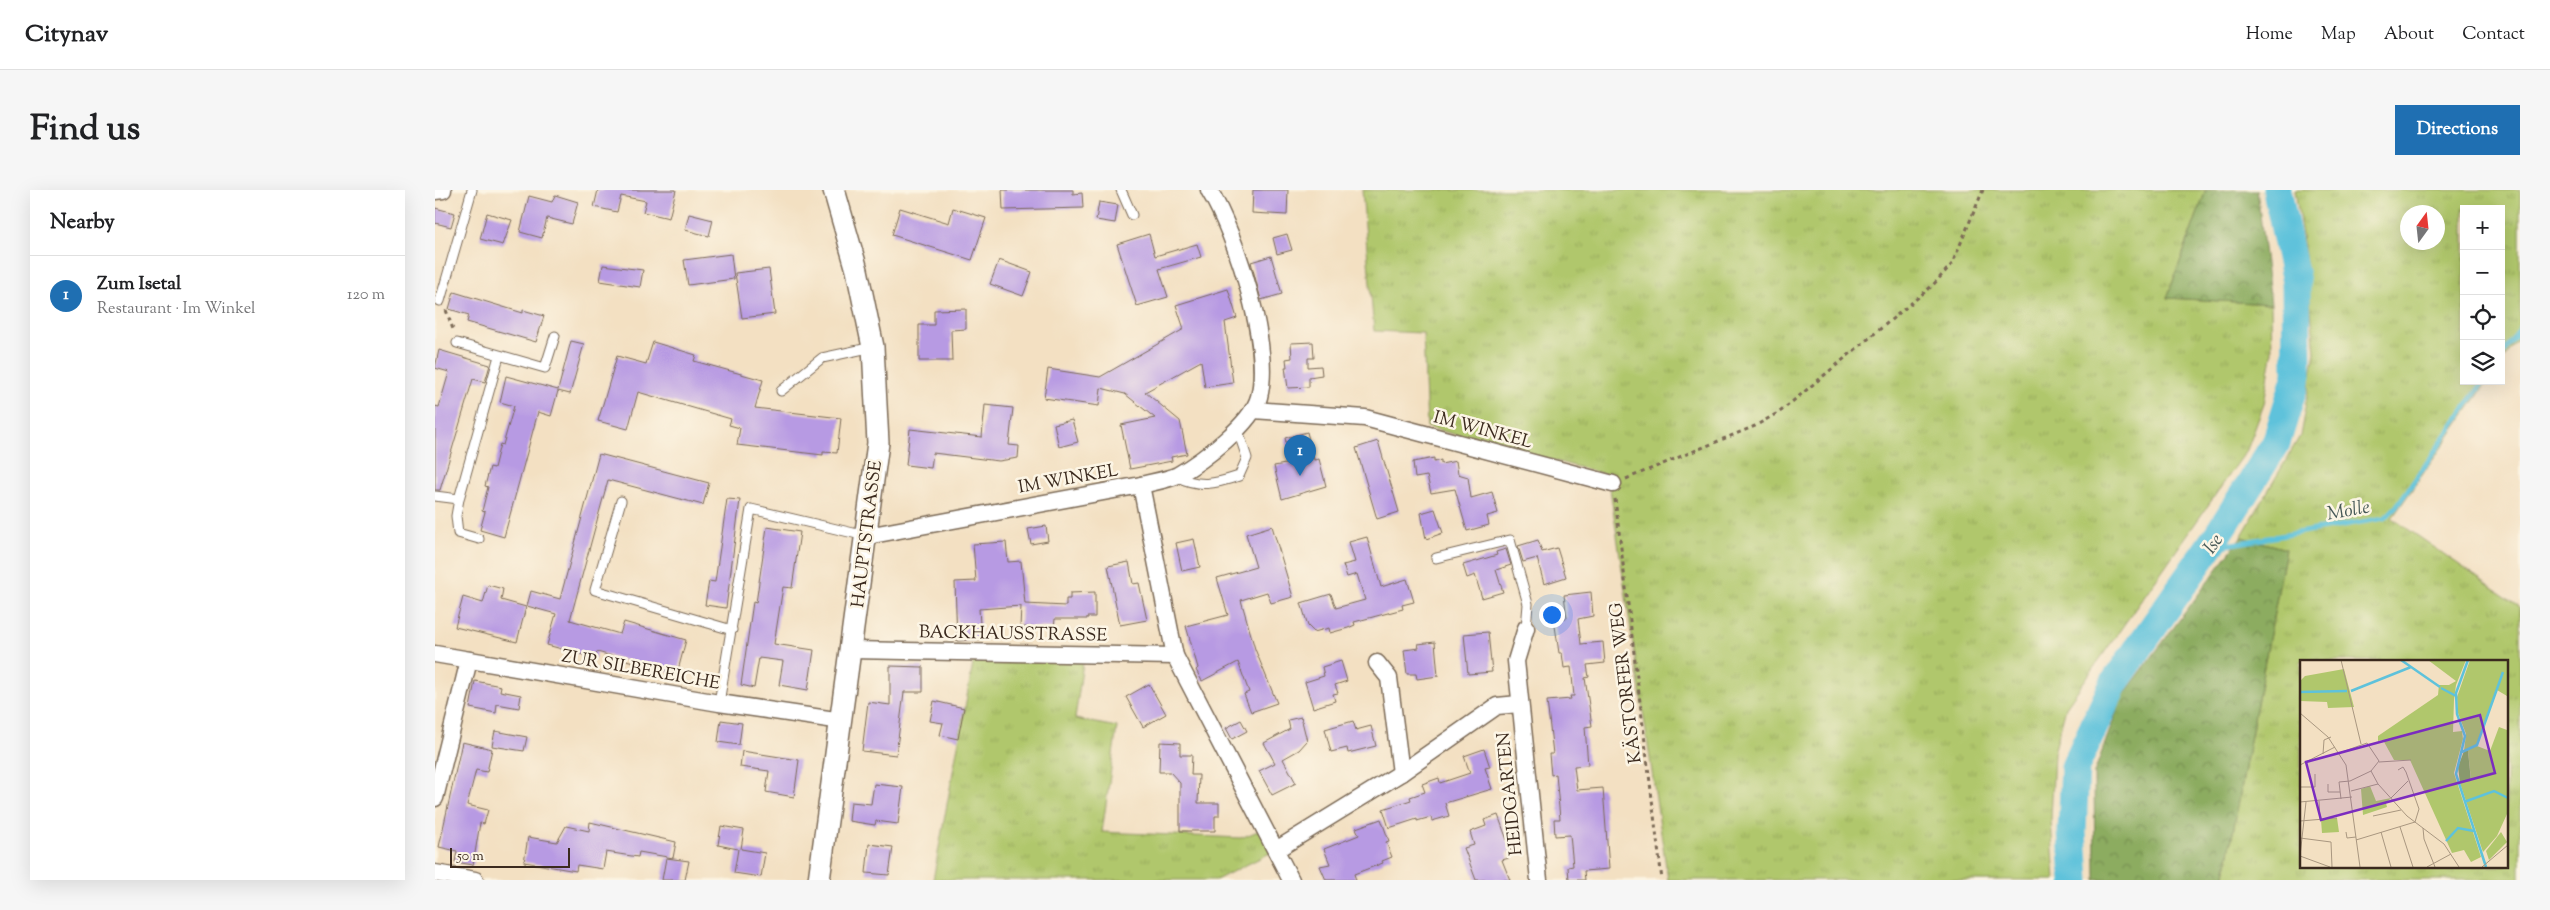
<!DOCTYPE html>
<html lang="en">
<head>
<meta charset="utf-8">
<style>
  body { margin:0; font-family:"Sorts Mill Goudy",serif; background:#f6f6f6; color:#202124 }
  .controls { position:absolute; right:15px; top:15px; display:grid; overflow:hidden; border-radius:0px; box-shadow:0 5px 20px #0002 }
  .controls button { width:45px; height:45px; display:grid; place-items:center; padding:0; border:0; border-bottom:1px solid #e0e0e0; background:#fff; color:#202124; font:25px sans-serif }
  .compass { position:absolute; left:1965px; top:15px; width:45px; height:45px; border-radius:50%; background:#fff; box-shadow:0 5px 20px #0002; rotate:15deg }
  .scale { position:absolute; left:15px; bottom:12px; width:120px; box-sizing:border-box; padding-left:5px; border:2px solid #3b2a1e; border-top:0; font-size:14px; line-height:18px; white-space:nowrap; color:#3b2a1e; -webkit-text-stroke:4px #fcf5e5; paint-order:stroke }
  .you { position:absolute; left:1116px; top:424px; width:18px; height:18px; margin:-12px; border:4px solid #fff; border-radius:50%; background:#1a73e8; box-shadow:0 0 0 8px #1a73e833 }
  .badge { display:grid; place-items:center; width:32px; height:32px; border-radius:50%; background:#1f6fb2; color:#fff; font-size:16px; font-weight:700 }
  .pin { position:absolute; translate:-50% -41px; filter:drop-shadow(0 1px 2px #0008) }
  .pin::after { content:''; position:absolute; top:26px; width:18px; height:15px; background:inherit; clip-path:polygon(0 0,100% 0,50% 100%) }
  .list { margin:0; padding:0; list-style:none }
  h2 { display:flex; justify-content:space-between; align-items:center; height:65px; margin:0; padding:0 20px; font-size:21px }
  h2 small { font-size:16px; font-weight:400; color:#757577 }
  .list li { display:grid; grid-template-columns:32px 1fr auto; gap:15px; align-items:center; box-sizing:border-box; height:80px; padding:0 20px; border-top:1px solid #e0e0e0 }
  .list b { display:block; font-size:19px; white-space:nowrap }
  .list p { margin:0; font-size:16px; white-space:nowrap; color:#757577 }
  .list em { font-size:16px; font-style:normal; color:#757577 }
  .icon { flex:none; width:28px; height:28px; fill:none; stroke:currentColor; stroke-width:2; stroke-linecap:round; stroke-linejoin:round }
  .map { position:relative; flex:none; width:2085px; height:690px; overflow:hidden; border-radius:0px }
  header { display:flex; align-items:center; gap:30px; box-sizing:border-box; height:70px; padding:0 25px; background:#fff; border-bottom:1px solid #e0e0e0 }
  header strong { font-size:24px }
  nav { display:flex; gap:28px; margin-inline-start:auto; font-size:18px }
  .intro { display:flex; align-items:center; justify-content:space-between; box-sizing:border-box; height:120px; padding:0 30px }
  h1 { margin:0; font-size:35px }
  .button { padding:12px 22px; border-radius:0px; background:#1f6fb2; color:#fff; font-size:18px; font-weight:700 }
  main { display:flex; gap:30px; padding:0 30px }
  aside { flex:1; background:#fff; border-radius:0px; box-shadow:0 5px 20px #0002 }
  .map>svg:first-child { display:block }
  .grass { fill:url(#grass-tufts); stroke:#767845; fill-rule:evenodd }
  .forest { fill:url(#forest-crowns); stroke:#646b3f }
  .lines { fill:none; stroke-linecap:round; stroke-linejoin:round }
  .stream { stroke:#5ec2db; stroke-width:5 }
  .river { stroke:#5ec2db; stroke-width:29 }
  .building { fill:#b79ae3 }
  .service-casing { stroke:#7b6a57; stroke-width:11 }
  .minor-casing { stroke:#7b6a57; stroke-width:19 }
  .tertiary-casing { stroke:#7b6a57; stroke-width:24 }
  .path { stroke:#7b6a57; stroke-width:3; stroke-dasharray:4 4; stroke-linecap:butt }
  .service { stroke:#fff; stroke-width:9 }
  .minor { stroke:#fff; stroke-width:16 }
  .tertiary { stroke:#fff; stroke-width:21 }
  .labels { text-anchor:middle; stroke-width:5; stroke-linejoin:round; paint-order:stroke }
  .street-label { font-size:18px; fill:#3b2a1e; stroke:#fcf5e5 }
  .water-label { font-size:19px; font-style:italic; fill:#465857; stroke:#fcf5e5 }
  .inset-river { fill:none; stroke:#5ec2db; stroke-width:2.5 }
  .inset-road { fill:none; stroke:#a99780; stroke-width:1 }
  .view { fill:#7b2cbf; fill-opacity:0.15; stroke:#7b2cbf; stroke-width:2.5 }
  .inset-edge { fill:none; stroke:#3b2a1e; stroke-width:2.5 }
</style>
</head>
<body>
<header>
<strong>Citynav</strong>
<nav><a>Home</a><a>Map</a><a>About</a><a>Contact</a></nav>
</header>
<div class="intro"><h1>Find us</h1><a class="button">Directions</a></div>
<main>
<aside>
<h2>Nearby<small></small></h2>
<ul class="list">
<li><span class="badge">1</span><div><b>Zum Isetal</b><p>Restaurant · Im Winkel</p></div><em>120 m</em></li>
</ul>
</aside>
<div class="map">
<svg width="2085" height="690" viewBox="0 0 2085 690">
  <defs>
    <pattern id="grass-tufts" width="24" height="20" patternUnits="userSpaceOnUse" patternTransform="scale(1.25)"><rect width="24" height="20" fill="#b0c76c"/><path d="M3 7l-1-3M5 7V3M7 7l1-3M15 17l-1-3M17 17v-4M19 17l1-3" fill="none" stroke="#98ab5d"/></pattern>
    <pattern id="forest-crowns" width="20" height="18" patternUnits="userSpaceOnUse" patternTransform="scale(1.25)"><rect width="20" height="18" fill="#8cac60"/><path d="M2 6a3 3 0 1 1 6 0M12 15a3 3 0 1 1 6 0" fill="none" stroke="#748c4f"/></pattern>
  </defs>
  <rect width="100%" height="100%" fill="#fcf5e5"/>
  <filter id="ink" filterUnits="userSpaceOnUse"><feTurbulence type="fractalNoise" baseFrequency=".02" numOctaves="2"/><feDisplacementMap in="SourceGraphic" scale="10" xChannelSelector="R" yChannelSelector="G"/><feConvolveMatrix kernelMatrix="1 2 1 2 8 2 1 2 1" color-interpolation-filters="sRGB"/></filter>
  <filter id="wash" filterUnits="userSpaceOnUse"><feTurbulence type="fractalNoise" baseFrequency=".0096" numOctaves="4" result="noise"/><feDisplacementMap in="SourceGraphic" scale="20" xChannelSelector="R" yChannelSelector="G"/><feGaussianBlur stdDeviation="1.12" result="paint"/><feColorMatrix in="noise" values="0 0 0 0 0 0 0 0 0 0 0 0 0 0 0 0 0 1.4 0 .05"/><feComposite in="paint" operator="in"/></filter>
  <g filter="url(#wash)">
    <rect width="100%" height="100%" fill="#f3e0c2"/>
    <g class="grass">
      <path d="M927,0H1771L1732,108L1836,114L1837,165L1829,214L1812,260L1631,517L1619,563L1616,630L1620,690H1233L1173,285L992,237L988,143L939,141Z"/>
      <path d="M1860,0H2085V146L2066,173V19H2029V191H2053L1957,328L2085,417V690H1789L1851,359L1806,347L1865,246L1880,162L1872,78ZM1972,22H2002V52H1972ZM1866,471H2071V676H1866Z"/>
      <path d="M540,463L649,465L640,529L682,537L667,642L806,648L830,638L841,660L781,690H498Z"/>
    </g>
    <g class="forest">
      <path d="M1771,0H1822L1836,114L1732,108Z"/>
      <path d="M1806,347L1851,359L1789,690H1660L1659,583L1687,507Z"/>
    </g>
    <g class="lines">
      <g class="stream">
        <path d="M2066,166L2085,139"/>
        <path d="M1774,358L1950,328L1961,317L2049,191"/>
      </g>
      <path class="river" d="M1640,690L1637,642L1640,577L1679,493L1784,343L1841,253L1862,185L1861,92L1842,0"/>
    </g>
    <g id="blocks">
      <g class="building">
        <path d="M163,0H241L234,28L208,22L211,11L186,6L182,22L159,17Z"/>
        <path d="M567,0H638V4L647,3L648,18L568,20Z"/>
        <path d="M818,0H853L852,25L817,23Z"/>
        <path d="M120,5L143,12L137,34L112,28L107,48L85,42L94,6L117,12Z"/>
        <path d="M664,12L683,15L680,33L661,30Z"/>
        <path d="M0,18L20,23L16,37L0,33Z"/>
        <path d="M465,18L514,33L518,18L551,28L537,70L457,45Z"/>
        <path d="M52,23L77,30L68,55L45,49Z"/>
        <path d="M254,24L278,30L274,46L250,40Z"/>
        <path d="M714,44L720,66L762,54L766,67L724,79L733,107L702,116L682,54Z"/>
        <path d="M852,44L857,60L842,64L838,48Z"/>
        <path d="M296,64L299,89L253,95L249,70Z"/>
        <path d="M836,66L847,104L826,110L816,72Z"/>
        <path d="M564,70L597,82L588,106L555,94Z"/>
        <path d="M168,75L208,80L205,97L165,91Z"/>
        <path d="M334,79L340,124L307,128L300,83Z"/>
        <path d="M793,99L802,128L790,132L798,193L770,197L766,171L710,202L745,231L752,264L736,267L737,271L695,279L686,235L720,228L690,204L666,198L664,216L609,208L613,179L665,187L749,139L741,115Z"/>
        <path d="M19,102L88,123V120L109,126L101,152L32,132L34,125L14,119Z"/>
        <path d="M531,119V139L516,140L517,171H484V135H499V120Z"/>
        <path d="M136,151L149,154L135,204L123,201L116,226L103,222L69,347L45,340L50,322L47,321L53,297L50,296L55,277L59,278L65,254L68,255L79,216L65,212L71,186L123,200Z"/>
        <path d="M218,152L261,165L259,171L328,190L320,218L406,228L402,263L388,262V265L302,255L305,238L294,235L296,229L203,202L193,239L163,231L182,166L211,174Z"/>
        <path d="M878,152L879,168H873V177L886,176L887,185L874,187V197L853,198L850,177H852L851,169L857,168L856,153Z"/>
        <path d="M4,160L55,175L50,192L38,189L5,300H0V216L4,217L14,182L0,178Z"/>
        <path d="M550,215L578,218L574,255L584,256L583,268L564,271L498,263L496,278L471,275L475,239L547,247Z"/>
        <path d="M637,230L643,252L624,257L619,234Z"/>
        <path d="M872,242L879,270L884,269L891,296L847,309L839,276L856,273L850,248Z"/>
        <path d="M943,251L964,322L942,329L921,258Z"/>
        <path d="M164,264L274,293L268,315L173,290L135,430L185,444L189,432L251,450L242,484L162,462L160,468L112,455L121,424L92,416L96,401L125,409Z"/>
        <path d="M999,268V272L1006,270V274L1021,271L1023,284L1033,287L1036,308L1057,302L1063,323L1052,326L1054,335L1032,341L1020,299L996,303L992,286L980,288L978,272Z"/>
        <path d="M292,309L305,310L291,418L270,415L274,391L280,392Z"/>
        <path d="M1000,319L1008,343L991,349L986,323Z"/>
        <path d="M611,336L613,351L596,354L593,339Z"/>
        <path d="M837,336L858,407L836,413L832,402L806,410L820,459L842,513L816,522L809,504L814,502L803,472L767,491L761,480L763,478L751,436L793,425L782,388L821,377L811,344Z"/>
        <path d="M332,337L365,342L357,398L348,397L339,454L379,460L373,500L344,495L348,471L324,468L319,498L306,495L318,412L321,413Z"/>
        <path d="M932,347L946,397L972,389L979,412L967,415L968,419L919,432L920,435L913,438L895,443L894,438L879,442L873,436L866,413L896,404L901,418L930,410L922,384L912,387L908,375L920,372L914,352Z"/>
        <path d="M759,349L765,377L747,381L741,353Z"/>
        <path d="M1103,350L1107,362L1122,358L1131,387L1109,394L1102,368L1088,372L1083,356Z"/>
        <path d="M571,352L573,372L586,371L590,414L631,416V409H635V403L660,402V427H652V429H620L619,438L585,437L586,416L544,419L546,449L522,451L520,392L541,391L538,354Z"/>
        <path d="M1071,359L1076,375L1061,380L1068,402L1047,408L1040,385L1032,388L1028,375L1062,365L1061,362Z"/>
        <path d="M694,372L698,394L704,393L712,430L685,435L673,376Z"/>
        <path d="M53,395L68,399L66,410L91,417L82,452L20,437L28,407L48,413Z"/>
        <path d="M1156,402L1158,426L1143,429L1146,454L1168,452L1170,473L1152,475L1154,487L1150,488L1157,536L1150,537L1153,575L1139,576L1142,600L1168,598L1174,679L1149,681L1150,690H1134L1133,677L1138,676L1135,645L1120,646L1119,629H1125L1121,584L1116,585L1114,564H1118L1112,511L1136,509L1135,506H1139L1136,477L1129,478L1127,463H1124L1119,429L1132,428L1129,405Z"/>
        <path d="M1053,442L1057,482L1033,484L1029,444Z"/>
        <path d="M1000,452L1003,486L982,489L981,484H972L969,460L984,458L983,454Z"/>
        <path d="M906,471L912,491L900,495L903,503L898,504L900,511L878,518L870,492L889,486L887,477Z"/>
        <path d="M455,476L488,477V502H469L461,565L427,561L433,512L455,515Z"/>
        <path d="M40,491L66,496L65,501L86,505L84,518L62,514L61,523L35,518Z"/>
        <path d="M714,494L731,524L708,537L691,507Z"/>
        <path d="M499,511L529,518L523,549L505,545L508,533L495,531Z"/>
        <path d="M866,527L872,551L864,560L848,569L861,593L837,605L824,581L840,573L829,553L855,539L853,530Z"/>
        <path d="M286,530L307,533L304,555L283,552Z"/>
        <path d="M806,530L812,541L797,549L791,538Z"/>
        <path d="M918,531L921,540L936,536L941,556L913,563L912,558L896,562L890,539Z"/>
        <path d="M60,541L92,547L89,561L57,556Z"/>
        <path d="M27,552L57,559L52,582L41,580L32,615L53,620L49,634L45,633L38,675L20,672L22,661L4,657Z"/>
        <path d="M725,552L745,553V565H757L756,585H764L763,613H784V626H780V641H745V593L735,582H724Z"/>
        <path d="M1049,559L1055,577L1050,578L1057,599L1010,613L1014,626L997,631L996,627L982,631V629L954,638L948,619L976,610L975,607L990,602L987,594L1004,588L1005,593L1035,583L1029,566Z"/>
        <path d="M307,561L364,570L359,607L331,602L334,581L305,577Z"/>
        <path d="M439,594L468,597L463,634L441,631L440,635L414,631L416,612L436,614Z"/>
        <path d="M1063,625L1076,661L1072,662L1074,668L1067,670L1075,690H1041L1029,658L1039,655L1035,642L1051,636L1049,630Z"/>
        <path d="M946,629L954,651L951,652L957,667L947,671L948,673L919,684L921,690H891L885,676L895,674L889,659L924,645L921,638Z"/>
        <path d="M155,632L241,652L238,668L204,662L203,667L171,662L168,679L142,675L141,681L89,672L93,647L122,652L131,636L154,641Z"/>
        <path d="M286,636L309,640L306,659L330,663L326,687L299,683L303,659L283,655Z"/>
        <path d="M434,654L458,657L454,685L431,683Z"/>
        <path d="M231,668L254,671L250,690H227Z"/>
      </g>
    </g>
  </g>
  <g filter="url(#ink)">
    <use href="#blocks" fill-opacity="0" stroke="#7b6a57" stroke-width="1"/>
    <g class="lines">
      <g class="service-casing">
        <g id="service">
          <path d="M686,0L697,25"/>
          <path d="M5,111L37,0"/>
          <path d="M22,153L110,178L120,146"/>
          <path d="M346,201L387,168L438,157"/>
          <path d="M741,286C764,298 780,294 804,286L812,268L802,238"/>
          <path d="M0,306L24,309L64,166"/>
          <path d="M24,309L21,326L23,343L44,349"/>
          <path d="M186,311L160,400L297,440"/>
          <path d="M1001,368L1075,350L1093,414L1091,438"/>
          <path d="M284,513L316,319L431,346"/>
        </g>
      </g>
      <g class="minor-casing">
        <g id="minor">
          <path d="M0,1L8,0"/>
          <path d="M818,220L930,228L1178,294"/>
          <path d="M706,295L740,466L856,690"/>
          <path d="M432,346L706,295C718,292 732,290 743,285C767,271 817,234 824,207C837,156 801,44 774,0"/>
          <path d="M1091,438L1081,471L1104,690"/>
          <path d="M416,460L740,466"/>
          <path d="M0,464L284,513L407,531"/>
          <path d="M942,473L954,488L966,583"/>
          <path d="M0,608L34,470"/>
          <path d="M841,660L966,583L1062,516L1084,514"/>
          <path d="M0,683L40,690"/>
        </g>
      </g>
      <g class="tertiary-casing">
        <path id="tertiary" d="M384,690L443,253L438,157L422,80L399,0"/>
      </g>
      <g class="path">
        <path d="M11,120L19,142"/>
        <path d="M1191,289L1320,236L1346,221L1497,96L1517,74L1548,0"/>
        <path d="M1180,309L1227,690"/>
      </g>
      <use href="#service" class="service"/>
      <use href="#minor" class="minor"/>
      <use href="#tertiary" class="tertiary"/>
    </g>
  </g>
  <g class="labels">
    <g class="street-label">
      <text transform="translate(1048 239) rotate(15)" y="6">IM WINKEL</text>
      <text transform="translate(633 288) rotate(-10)" y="6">IM WINKEL</text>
      <text transform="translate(431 344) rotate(-83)" y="6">HAUPTSTRASSE</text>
      <text transform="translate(578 443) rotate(1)" y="6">BACKHAUSSTRASSE</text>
      <text transform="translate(206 479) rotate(10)" y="6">ZUR SILBEREICHE</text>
      <text transform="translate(1190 493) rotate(-97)" y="6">KÄSTORFER WEG</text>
      <text transform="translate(1074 604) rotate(-96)" y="6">HEIDGARTEN</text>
    </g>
    <g class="water-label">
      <text transform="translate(1913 319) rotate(-10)" y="7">Molle</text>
      <text transform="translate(1777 353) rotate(-55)" y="7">Ise</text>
    </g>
  </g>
  <g transform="translate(1865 470)">
    <rect width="208" height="208" fill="#f3e0c2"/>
    <path d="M128,0H166L156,25L154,40L153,72L162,71L163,79L154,113L181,197L171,202L164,190L152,193L110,100H94L83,80L78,81V76L138,35L139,25H149L156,21ZM170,0H207V36L197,30L177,86L190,91L199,67L207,70V154L197,176L183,192L160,123L171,120L168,91H164L166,74L158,53L157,37ZM44,9L54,47L28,48L27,42L0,41V21L5,16ZM70,126L76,141L91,138L86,143L87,147L63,155L61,129ZM37,158L39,172L22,173L21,160Z" fill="#b0c76c"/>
    <path d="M164,91H168L171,121L160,123L158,107Z" fill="#8cac60"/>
    <path d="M201,172L207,182L189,200L186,191Z" fill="#b0c76c"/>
    <path class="inset-river" d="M101,0L140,27M168,0L156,33L157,54L165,76L156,114L186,207M141,28L156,36M51,31L111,7M0,32L47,31M162,92L177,85L203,12M164,142L194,131L208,138M146,181L158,168L174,171"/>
    <path class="inset-road" d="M41,0L61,84M0,53L28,77L46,105L60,207M39,93L67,83L79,101L71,111L50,121L39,122L41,139M23,94L24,80L31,77M79,102L111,100M0,105L35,87M98,110L103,107L106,112L119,149L115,162M71,111L78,124L107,156L144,184L159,207M28,124V132H40M0,127H15V114M51,131L78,124M91,138L108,121M19,141L20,159M0,142L52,137M73,156L101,150M0,161L37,158M100,167L113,207M123,168L124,179L135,207M46,172L47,178L56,177M81,172L91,207M0,178L31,182L32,207M56,180L115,162M0,196L6,142M0,196L30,207M127,207L151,194M182,207L208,185"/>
    <path class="view" d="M180,55L195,113L21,160L6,102Z"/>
    <rect width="208" height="208" class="inset-edge"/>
  </g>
</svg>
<div class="controls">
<button>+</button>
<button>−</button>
<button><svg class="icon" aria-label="locate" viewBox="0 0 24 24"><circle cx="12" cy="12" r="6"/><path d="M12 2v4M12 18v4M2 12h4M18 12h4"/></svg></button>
<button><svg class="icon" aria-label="layers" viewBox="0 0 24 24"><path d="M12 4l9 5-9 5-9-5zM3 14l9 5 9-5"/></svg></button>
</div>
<svg class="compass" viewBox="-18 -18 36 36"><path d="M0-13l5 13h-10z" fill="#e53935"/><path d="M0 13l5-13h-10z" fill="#757577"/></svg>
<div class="scale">50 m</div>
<div class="you"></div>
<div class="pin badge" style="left:865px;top:286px">1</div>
</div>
</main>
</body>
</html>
